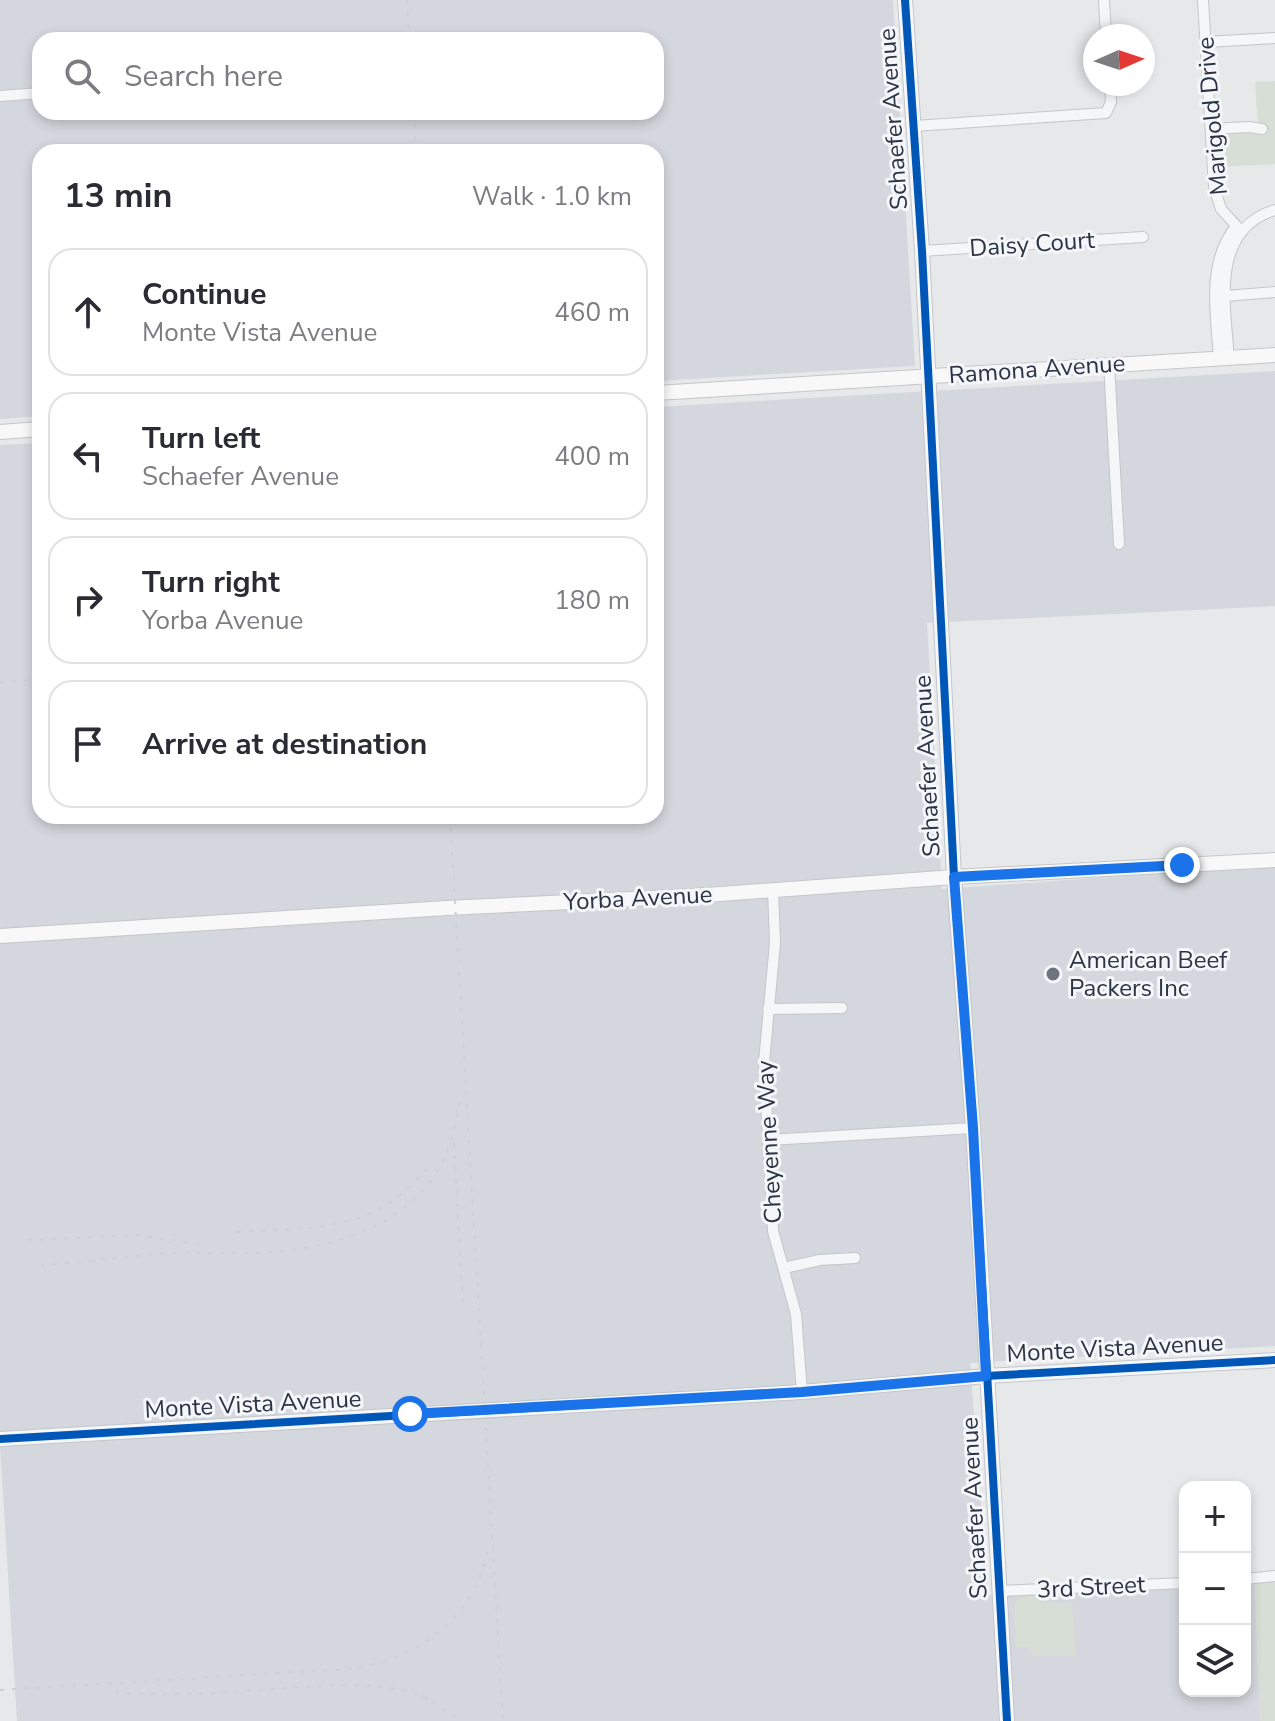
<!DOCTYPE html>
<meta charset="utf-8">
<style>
body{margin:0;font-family:"Nunito Sans",sans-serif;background:#f7f7f7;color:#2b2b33}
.controls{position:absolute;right:24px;bottom:24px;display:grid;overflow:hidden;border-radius:16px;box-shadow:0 4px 12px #0003}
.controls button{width:72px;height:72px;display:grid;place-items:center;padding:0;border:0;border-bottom:2px solid #e1e1e2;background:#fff;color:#2b2b33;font:40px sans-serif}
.compass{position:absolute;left:1083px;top:24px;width:72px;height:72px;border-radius:50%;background:#fff;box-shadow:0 4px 12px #0003;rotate:87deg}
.stop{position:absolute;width:24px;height:24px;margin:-18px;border:6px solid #1a73e8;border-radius:50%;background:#fff}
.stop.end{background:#1a73e8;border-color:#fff;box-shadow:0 2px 8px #0008}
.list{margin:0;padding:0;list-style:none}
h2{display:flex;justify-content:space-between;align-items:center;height:104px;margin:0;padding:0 32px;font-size:34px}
h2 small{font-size:26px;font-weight:400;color:#7c7c81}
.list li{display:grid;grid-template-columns:52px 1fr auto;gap:24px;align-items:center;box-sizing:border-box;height:128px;margin:0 16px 16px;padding:0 16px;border:2px solid #e1e1e2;border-radius:24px}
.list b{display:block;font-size:30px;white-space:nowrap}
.list p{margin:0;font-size:26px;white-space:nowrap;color:#7c7c81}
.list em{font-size:26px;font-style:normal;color:#7c7c81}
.icon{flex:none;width:44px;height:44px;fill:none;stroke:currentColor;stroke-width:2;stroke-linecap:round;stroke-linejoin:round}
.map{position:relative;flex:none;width:1275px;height:1721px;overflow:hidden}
.search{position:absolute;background:#fff;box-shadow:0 4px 12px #0003;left:32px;top:32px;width:632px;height:88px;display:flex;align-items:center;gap:20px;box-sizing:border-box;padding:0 28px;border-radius:24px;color:#7c7c81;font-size:30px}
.panel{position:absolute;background:#fff;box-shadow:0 4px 12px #0003;left:32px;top:144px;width:632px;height:680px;border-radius:24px}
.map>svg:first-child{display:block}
</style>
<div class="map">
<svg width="1275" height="1721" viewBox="0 0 1275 1721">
<rect width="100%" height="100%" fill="#e6e8ea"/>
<path fill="#d4d7dd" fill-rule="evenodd" d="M0,0H893L915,366L656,381V152H40V416L0,419ZM40,40H656V112H40Z
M1275,371V606L927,623L942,889L1275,865V1346L970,1363L988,1595L1185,1586V1691H1245V1584L1255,1583L1260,1721H17L0,1446V445L40,443V816H656V407Z"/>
<path fill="#d6ded6" d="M1275,81V164L1217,167L1214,135L1258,125L1255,82Z
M1275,1582V1721H1260L1255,1583Z
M1021,1596H1037L1039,1602L1072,1603L1076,1656H1033L1030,1647H1016L1014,1604Z"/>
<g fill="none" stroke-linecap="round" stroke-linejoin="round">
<defs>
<path id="street" d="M1104,0L1106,36
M1203,0L1214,187L1221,209L1242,232
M1205,42L1275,38
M0,96L40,93
M914,126L1106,113L1111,102L1110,84
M1211,129L1249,127L1262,129
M922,251L1143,237
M1225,296L1275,292
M1219,358C1216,313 1206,264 1236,226
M1229,358C1225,306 1210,229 1275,210
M1109,364L1119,544
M773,889L775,943L764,1062L773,1231L796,1314L802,1392
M768,1009L842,1008
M768,1140L973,1128
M784,1268L820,1260L855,1258
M1245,1579L1275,1576
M998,1591L1185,1583"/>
<path id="secondary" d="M905,0L922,251L954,877L973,1128L1007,1721
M656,393L1275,355
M0,432L40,429
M0,936L447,908L693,896L954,877L1275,860
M0,1439L802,1392L986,1376L1275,1360"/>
</defs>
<use href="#street" stroke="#c4c6c8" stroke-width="12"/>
<use href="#secondary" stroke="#c4c6c8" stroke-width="16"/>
<use href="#street" stroke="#f5f6f7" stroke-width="10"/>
<use href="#secondary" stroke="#f8f8f8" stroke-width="14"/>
<path stroke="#cecfd2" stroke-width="2" stroke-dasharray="4 8" stroke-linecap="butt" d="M407,0L409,40
M414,112L416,152
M0,682L40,680
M450,816L503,1721
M454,1143L463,1307
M237,1232C316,1227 375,1234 429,1166
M28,1240L139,1235L205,1245
M41,1265C86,1262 131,1255 175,1253C210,1252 245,1255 280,1251C372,1242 450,1202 459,1101
M0,1690L347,1669C416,1661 475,1620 488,1548
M115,1692C172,1697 229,1692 286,1688C337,1685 384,1679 431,1700
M422,1695L461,1721"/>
<defs>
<path id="cycleway" d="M905,0L922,251L954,877L973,1128L1007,1721
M0,1439L802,1392L986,1376L1275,1360"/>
</defs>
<use href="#cycleway" stroke="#f4f6f9" stroke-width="13"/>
<use href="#cycleway" stroke="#0057b8" stroke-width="8"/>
</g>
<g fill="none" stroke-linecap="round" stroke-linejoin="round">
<path stroke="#1a73e8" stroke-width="10" d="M410,1414L802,1392L986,1376L973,1128L954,877L1182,865"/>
</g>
<circle fill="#6c737f" stroke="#f4f6f9" stroke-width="3" cx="1053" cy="974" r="8"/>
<g text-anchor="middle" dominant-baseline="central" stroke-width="6" stroke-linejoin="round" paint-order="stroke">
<g font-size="24" fill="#2b3445" stroke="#f4f6f9">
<text transform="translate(1212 116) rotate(-95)">Marigold Drive</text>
<text transform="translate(893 119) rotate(-94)">Schaefer Avenue</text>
<text transform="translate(1032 244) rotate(-4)">Daisy Court</text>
<text transform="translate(1037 369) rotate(-4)">Ramona Avenue</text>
<text transform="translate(927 766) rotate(-93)">Schaefer Avenue</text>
<text transform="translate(638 898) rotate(-3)">Yorba Avenue</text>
<text transform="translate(769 1142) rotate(-93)">Cheyenne Way</text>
<text transform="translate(1115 1348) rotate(-3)">Monte Vista Avenue</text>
<text transform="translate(253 1404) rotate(-3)">Monte Vista Avenue</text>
<text transform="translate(974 1508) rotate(-93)">Schaefer Avenue</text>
<text transform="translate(1091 1587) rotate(-3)">3rd Street</text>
</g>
<g font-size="24" fill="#2b3445" stroke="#f4f6f9" text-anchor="start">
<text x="1069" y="960">American Beef<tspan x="1069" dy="28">Packers Inc</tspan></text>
</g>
</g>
</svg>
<div class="controls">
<button>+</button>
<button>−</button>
<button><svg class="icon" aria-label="layers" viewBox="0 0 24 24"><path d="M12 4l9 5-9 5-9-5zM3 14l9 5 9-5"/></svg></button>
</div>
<svg class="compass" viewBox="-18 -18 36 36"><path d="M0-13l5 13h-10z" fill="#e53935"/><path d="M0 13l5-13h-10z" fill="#7c7c81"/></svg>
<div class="stop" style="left:410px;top:1414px"></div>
<div class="stop end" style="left:1182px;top:865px"></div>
<div class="search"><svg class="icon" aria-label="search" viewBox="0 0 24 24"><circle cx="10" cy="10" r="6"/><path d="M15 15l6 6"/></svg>Search here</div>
<section class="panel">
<h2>13 min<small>Walk · 1.0 km</small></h2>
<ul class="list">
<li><svg class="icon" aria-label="ahead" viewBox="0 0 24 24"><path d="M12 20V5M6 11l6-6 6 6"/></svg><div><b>Continue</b><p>Monte Vista Avenue</p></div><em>460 m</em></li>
<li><svg class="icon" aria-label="left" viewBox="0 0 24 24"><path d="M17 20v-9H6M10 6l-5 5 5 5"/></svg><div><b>Turn left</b><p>Schaefer Avenue</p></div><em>400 m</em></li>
<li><svg class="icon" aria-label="right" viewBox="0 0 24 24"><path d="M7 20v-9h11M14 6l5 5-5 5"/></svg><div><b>Turn right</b><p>Yorba Avenue</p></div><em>180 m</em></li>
<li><svg class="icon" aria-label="arrive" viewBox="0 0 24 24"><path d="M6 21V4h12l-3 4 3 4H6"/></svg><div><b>Arrive at destination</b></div></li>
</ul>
</section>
</div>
